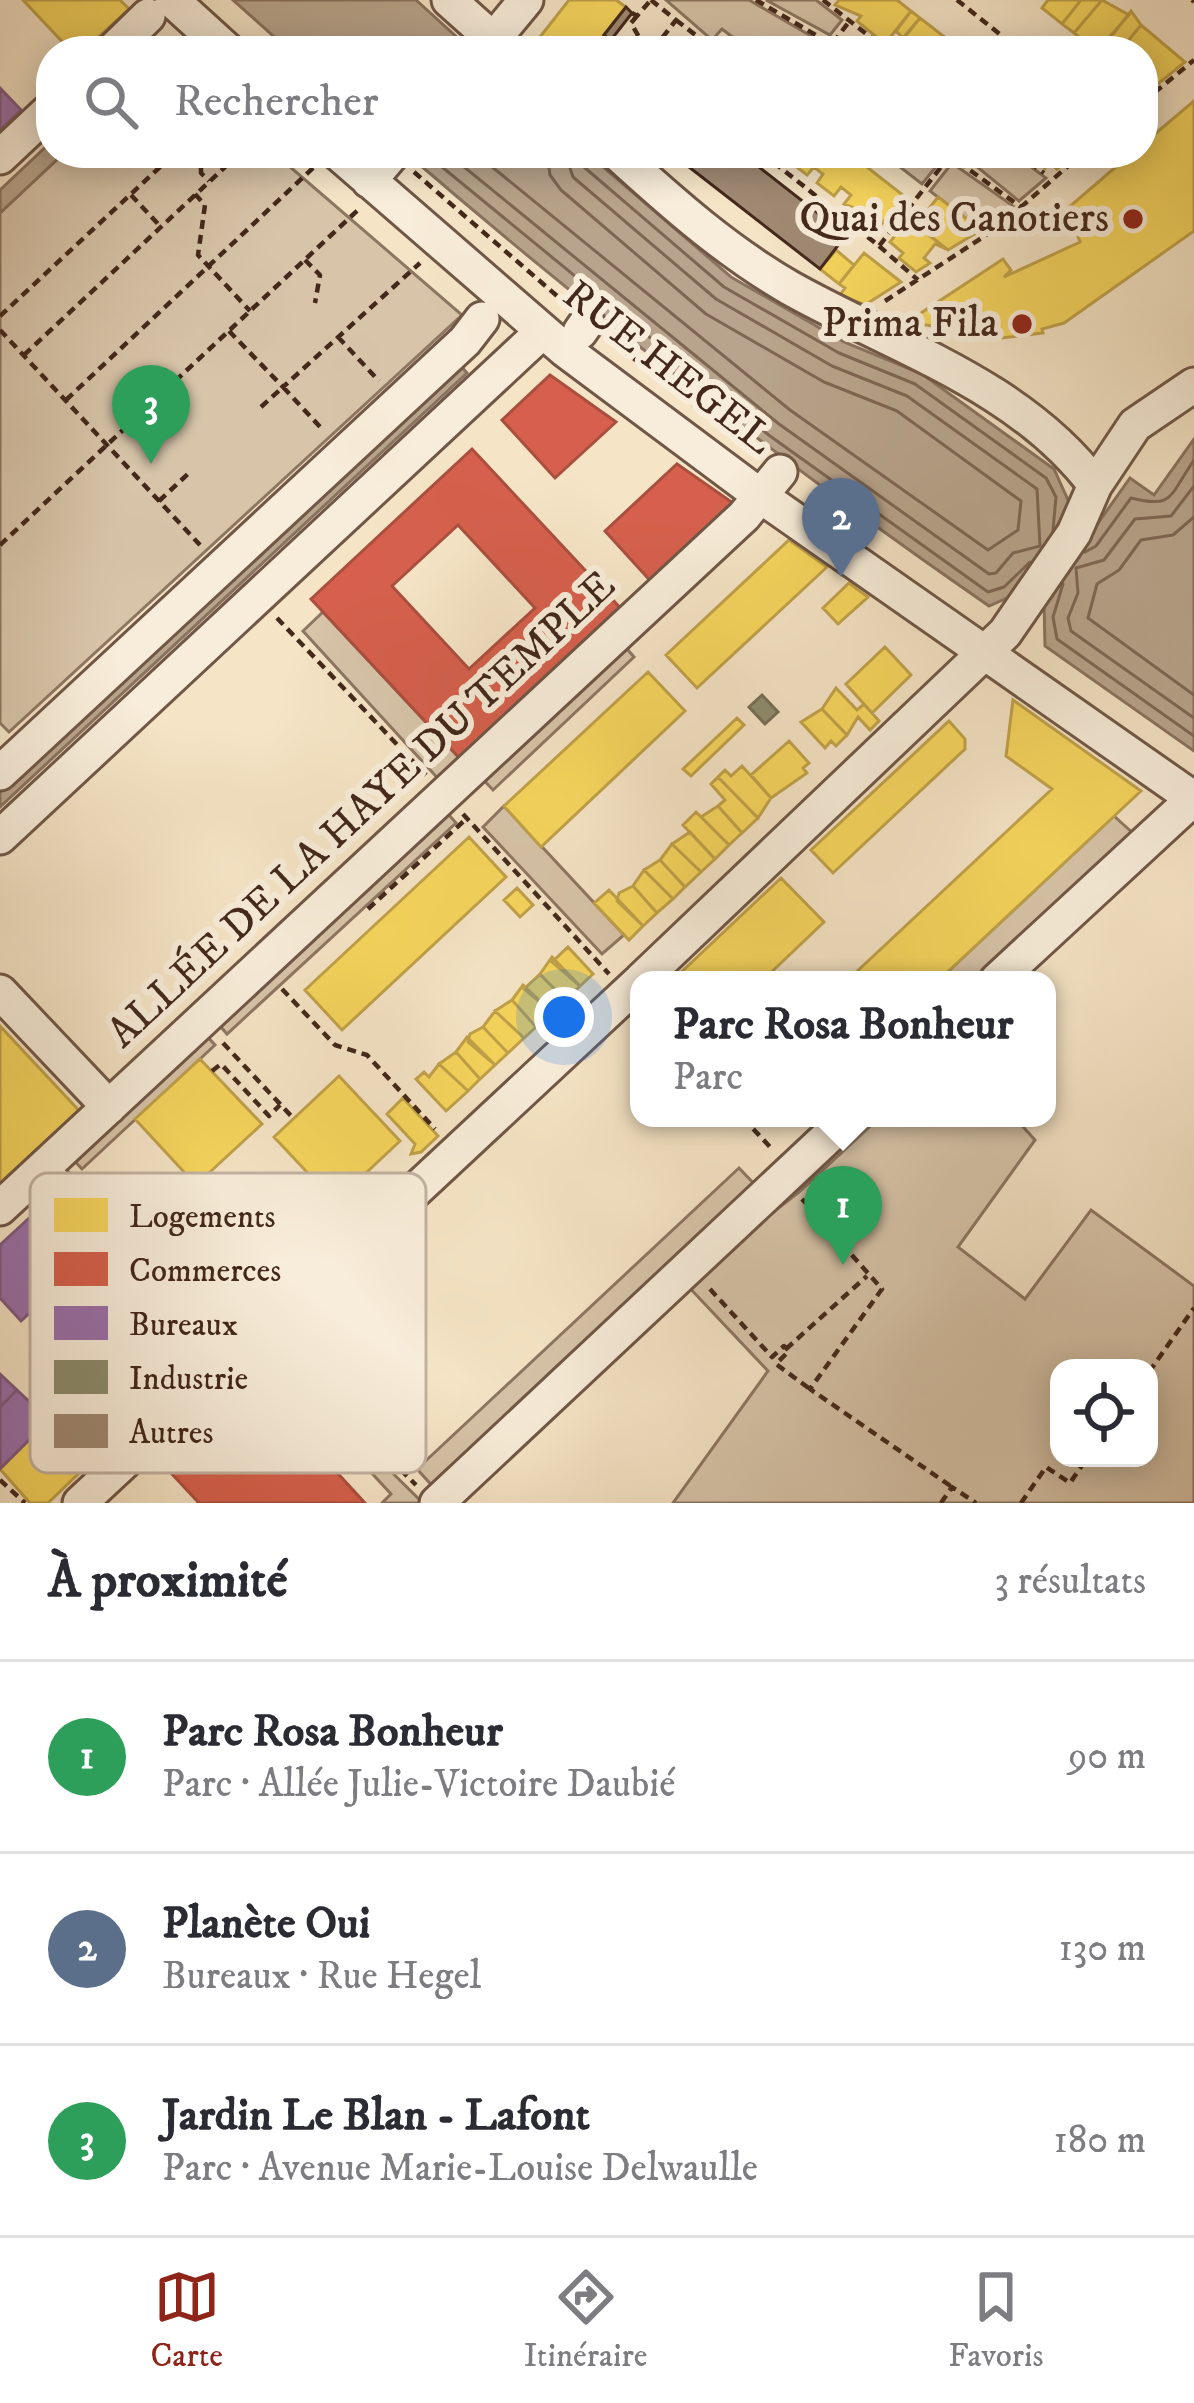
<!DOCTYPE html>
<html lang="fr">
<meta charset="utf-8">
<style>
body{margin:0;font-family:"IM FELL DW Pica",serif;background:#f7f7f7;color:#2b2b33}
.controls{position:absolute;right:36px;bottom:36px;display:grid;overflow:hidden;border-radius:24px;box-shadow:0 6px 30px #0003}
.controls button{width:108px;height:108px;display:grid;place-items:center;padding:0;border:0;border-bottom:3px solid #e1e1e2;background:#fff;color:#2b2b33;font:60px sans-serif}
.you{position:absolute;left:564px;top:1017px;width:42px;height:42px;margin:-30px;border:9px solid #fff;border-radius:50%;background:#1a73e8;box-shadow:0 0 0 18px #1a73e833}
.badge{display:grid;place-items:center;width:78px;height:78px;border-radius:50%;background:#8f2418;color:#fff;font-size:39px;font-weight:700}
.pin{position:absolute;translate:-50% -99px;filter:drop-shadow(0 3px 6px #0008)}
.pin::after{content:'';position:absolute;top:63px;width:42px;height:36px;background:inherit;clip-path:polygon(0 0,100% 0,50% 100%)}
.popup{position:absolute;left:630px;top:971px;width:426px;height:156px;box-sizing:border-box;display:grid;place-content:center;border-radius:24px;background:#fff;filter:drop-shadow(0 3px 9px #0005);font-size:39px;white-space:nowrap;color:#7c7c81}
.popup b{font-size:45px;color:#2b2b33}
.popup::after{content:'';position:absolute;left:50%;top:100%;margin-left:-24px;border:24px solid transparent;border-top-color:#fff}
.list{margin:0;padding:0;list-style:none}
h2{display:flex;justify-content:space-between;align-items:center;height:156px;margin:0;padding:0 48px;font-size:51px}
h2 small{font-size:39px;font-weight:400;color:#7c7c81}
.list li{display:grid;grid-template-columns:78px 1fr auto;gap:36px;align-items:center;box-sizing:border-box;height:192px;padding:0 48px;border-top:3px solid #e1e1e2}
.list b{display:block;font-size:45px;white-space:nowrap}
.list p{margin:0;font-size:39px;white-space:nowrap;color:#7c7c81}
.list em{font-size:39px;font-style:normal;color:#7c7c81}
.icon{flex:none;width:66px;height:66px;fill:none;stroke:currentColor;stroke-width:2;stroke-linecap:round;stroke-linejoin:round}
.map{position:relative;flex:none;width:1194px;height:1503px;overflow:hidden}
.search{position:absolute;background:#fff;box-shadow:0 6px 30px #0003;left:36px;right:36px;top:36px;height:132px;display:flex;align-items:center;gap:30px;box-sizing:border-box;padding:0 42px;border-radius:48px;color:#7c7c81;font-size:45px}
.sheet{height:732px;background:#fff}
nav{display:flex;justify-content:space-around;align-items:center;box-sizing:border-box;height:168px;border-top:3px solid #e1e1e2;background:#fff;font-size:33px;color:#7c7c81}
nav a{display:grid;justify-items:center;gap:6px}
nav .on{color:#8f2418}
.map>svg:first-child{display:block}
</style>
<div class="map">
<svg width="1194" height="1503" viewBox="0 0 1194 1503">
<rect width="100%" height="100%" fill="#f5e4c6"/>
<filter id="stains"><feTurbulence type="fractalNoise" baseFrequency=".00167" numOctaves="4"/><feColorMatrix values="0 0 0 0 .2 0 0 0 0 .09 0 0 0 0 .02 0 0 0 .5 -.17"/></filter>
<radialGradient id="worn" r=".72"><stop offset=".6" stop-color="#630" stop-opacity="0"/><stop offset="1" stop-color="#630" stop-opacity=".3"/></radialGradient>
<path fill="#d7c4a9" stroke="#8d7662" stroke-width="3" fill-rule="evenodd" d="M666,0H749L837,51H751L722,29L712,40Z
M766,0H816L842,20L830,35Z
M64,153H274L462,315L9,732L0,723V213Z
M882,153H939L944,157L922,184Z
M960,153H1013L1046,178L1019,201Z
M952,163L1013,206L981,230L930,191Z
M323,612L465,764L443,784L303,631Z
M621,642L634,657L493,790L478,774Z
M504,806L624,935L602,954L483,827Z
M442,807L456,823L227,1034L214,1019Z
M1114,816L1136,836L983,980H939Z
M202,1031L215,1045L82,1169L69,1155Z
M879,1118H1015L1035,1140L958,1247L1025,1299L1091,1210L1194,1286V1503H673L768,1371L684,1282L799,1192ZM1059,1368H1149V1458H1059Z
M739,1168L761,1191L438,1492L417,1469Z
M364,1445L423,1503H382L391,1494L355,1455Z"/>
<path fill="#b8a48c" stroke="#89725f" stroke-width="3" d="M233,0H416L472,51H290Z
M51,142V153H64L0,213V190Z
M406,153H587L731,277L844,342L922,374L1054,469L1086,540L1130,478L1154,495L1194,439V751L1045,646L1044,602L1014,595L989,606C786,466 593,314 406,153Z
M460,365L467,373L0,807V791Z"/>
<path fill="#f6d55c" stroke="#c0a148" stroke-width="3" d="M23,0H120L129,9L83,51H71Z
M569,0H616L626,7L591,51H529Z
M839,0H897L911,11L885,44L857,21L861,16L835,5Z
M1048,0H1081L1062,24L1042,8Z
M1081,0H1102L1074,33L1062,24Z
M1102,0L1129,15L1097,51L1074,33Z
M911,11L920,18L903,38L896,31Z
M1131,11L1141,25L1120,51H1100Z
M920,18L942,35L929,51L894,50Z
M1141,25L1185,62L1148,92L1143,88V51H1120Z
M604,35L611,40L625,51H591Z
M942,35L962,51H929Z
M1194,101V231L1064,323L1042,329L1043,333L1002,338L920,324L915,317L1003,259L1011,270L1004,277L1080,242L1068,208L1132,153H1143V144Z
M849,153L904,196L877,230L865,220L869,214L844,204L851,195L841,187L834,196L817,183L823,174L814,167L807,175L790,162L796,153Z
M1036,153H1076L1057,169L1049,162L1045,168L1032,158Z
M938,197L981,230L948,250L929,235L935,226L923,216Z
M908,219L948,250L935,244L924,258L930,263L916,272L899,258L903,253L890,242Z
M836,250L854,265L839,284L820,269Z
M864,253L901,282L865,305L840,295L845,288L839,284Z
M789,540L827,567L697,688L666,655Z
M849,583L868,597L838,624L823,608Z
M885,647L911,675L872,713L846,684Z
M648,672L685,711L541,847L504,806Z
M836,688L857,710L864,704L879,721L870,730L858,717L847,735L822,709Z
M1013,700L1141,791L939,980H854L851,977L1052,789L1006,756Z
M822,709L847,735L836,746L831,741L825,748L801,722Z
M737,718L744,725L691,776L683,769Z
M949,721L965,739V749L833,873L811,850Z
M789,741L809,763L803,768L807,773L771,798L751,775Z
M742,766L771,798L758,818L718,777L725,770L731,776Z
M718,777L758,818L742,833L718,806L725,800L711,784Z
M718,806L742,833L729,845L701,817Z
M696,812L729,845L715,859L683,825Z
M690,832L715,859L701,872L672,844Z
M469,837L506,877L342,1030L305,990Z
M672,844L701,872L685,887L660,860Z
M660,860L685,887L673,899L644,870Z
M644,870L673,899L657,913L633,886Z
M781,878L824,922L763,980H673Z
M633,886L657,913L643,926L617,901L619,893Z
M517,888L533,905L520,917L504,900Z
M609,890L643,926L629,940L594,903Z
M568,947L593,974L580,986L552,962Z
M552,957L580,986L565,1000L540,974Z
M540,974L565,1000L552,1012L524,989Z
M523,985L552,1012L536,1027L512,1000Z
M512,1000L536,1027L524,1038L495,1011Z
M495,1011L524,1038L508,1053L483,1027Z
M0,1026L85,1117L0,1196Z
M483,1027L508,1053L495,1065L468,1042L470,1034Z
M467,1037L495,1065L480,1079L456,1052Z
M456,1052L480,1079L468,1091L439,1064Z
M200,1059L262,1124L196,1185L135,1119Z
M439,1064L468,1091L446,1111L416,1079L424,1072L429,1077Z
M339,1076L400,1141L335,1202L274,1137Z
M403,1098L438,1136L421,1152L411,1154L415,1144L387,1114Z
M244,1207L284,1249L314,1222L329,1238L230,1331L174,1272Z
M127,1276L203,1356L155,1401L79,1322Z
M61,1407L104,1449L48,1503H30L0,1469Z"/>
<path fill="#d6604d" stroke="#aa4f3e" stroke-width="3" fill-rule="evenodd" d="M550,375L616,422L555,478L502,420Z
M472,449L625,613L465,764L311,599ZM458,525L535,608L469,669L392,586Z
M677,464L740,508L655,586L605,531Z
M267,1361L349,1449L331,1466L365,1503H199L171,1473L179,1465L169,1453Z"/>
<path fill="#9970ab" stroke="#7f5a80" stroke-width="3" d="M0,88L21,110L0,130Z
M54,1195L102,1247L21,1321L0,1298V1245Z
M0,1374L17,1390L0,1407Z
M17,1390L49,1420L0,1469V1407Z"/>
<path fill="#8c8c6e" stroke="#766e55" stroke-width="3" d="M762,695L778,712L765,724L749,707Z"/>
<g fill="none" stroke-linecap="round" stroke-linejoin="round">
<path stroke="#7e6654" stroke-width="3" d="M425,153L770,436L988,592L1004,587L1030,562
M447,153L779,424L989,574L996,573L1013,553L1040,546L1037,489L907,396L832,366L716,299L573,177L565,153
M475,153L790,410L988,550L1018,530L1021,501L897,411L824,382L706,314L561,190L550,175L547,153
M580,153L584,167L724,287L839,353L915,384L1046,478L1056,497L1053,530
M1194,486L1171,516L1135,519L1104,560L1076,568L1078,593L1068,618L1071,631L1194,718
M1194,517L1173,535L1141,540L1119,570L1097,584L1088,618L1194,695
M1085,552L1096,546L1131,498C1174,509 1169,496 1194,460
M1063,584L1053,617L1057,639L1194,736"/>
</g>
<path fill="#a08a74" stroke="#43281b" stroke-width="3" d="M626,7L632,13L611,40L604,35Z
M671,153H741L846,235L820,269Z"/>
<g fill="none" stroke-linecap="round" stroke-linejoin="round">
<defs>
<path id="minor" d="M172,0L228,51
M449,0L506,51
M112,51L148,16
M484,51L526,0
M338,153L565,350L762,497L1194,799
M617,153C672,203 726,251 790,288C895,347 1020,385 1095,485
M0,157L51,109
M369,181L393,153
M580,332L587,322
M0,773L465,341L482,319
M0,837L543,331
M641,980L1005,633L1074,533L1095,485L1135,425L1194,385
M997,980L1193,799
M0,992L109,1107
M42,1170L226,1369
M0,1208L744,516L780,472
M80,1503L639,982
M437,1503L848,1118"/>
</defs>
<use href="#minor" stroke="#705746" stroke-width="39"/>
<path stroke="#43281b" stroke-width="4.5" stroke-dasharray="9 6" stroke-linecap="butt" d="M651,0L676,20L652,51
M756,0L843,51
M823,0L888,51
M957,0L1021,51
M1192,0L1194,2
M632,13L637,16L651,0
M637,16L631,23L647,51
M676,20L702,40L694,51
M256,39L270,51
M833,43L848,23
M1143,102L1194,60
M201,153V173L209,181
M762,153L879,246L952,153
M946,153L1021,207
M1018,153L1044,173
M414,172L564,302
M195,194L205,205L198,255L250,311
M131,195L160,226
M879,246L918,280
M305,260L320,275L315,303
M885,301L997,228L1083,153
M0,316L175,153
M0,330L200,545
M229,331L283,387L420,263
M338,337L379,381
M610,340L705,414
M24,355L240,153
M66,400L314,167
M261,407L283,387L323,430
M159,501L190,472
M0,545L359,209
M277,618L426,775
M463,814L609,974
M368,909L466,819
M282,989L335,1045L367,1055L435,1129
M223,1043L294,1119
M212,1071L221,1064L269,1116L280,1105
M743,1118L772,1149
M802,1199L882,1289L810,1389L952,1487
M710,1289L772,1357L784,1346L789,1351L776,1364L810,1389
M786,1349L867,1276
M284,1353L416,1485
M1149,1372L1194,1308
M0,1480L25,1503
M941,1503L952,1487L976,1503
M1021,1503L1046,1467L1070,1483L1087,1458"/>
<use href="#minor" stroke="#f8edda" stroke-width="33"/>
</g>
<g fill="#8f2418" stroke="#f8edda" stroke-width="4.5">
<circle cx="1133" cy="219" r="12"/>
<circle cx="1022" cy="324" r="12"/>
</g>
<g text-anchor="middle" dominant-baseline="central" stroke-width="12" stroke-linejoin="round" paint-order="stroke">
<g font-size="42" fill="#43281b" stroke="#f8edda" text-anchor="end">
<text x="1109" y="219">Quai des Canotiers</text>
<text x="998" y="324">Prima Fila</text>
</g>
<g font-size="42" fill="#43281b" stroke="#f8edda">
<text transform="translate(668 368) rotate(38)">RUE HEGEL</text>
<text transform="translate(362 810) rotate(-43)">ALLÉE DE LA HAYE DU TEMPLE</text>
</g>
</g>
<rect x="30" y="1173" width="396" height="300" rx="18" fill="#f8edda" stroke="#c2b2a1" stroke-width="3"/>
<rect x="54" y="1198" width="54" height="34" fill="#f6d55c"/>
<rect x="54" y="1252" width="54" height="34" fill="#d6604d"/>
<rect x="54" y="1306" width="54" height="34" fill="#9970ab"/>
<rect x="54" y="1360" width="54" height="34" fill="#8c8c6e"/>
<rect x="54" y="1414" width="54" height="34" fill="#a08a74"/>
<g font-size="33" fill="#43281b">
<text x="129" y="1227">Logements</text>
<text x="129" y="1281">Commerces</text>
<text x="129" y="1335">Bureaux</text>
<text x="129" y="1389">Industrie</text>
<text x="129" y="1443">Autres</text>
</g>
<rect width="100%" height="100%" filter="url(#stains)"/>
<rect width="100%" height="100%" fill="url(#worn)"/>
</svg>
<div class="controls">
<button><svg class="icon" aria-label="locate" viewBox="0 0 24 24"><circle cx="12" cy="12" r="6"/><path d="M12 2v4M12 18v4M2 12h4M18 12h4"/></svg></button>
</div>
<div class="you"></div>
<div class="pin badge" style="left:843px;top:1265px;background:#2e9e5b">1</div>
<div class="popup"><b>Parc Rosa Bonheur</b>Parc</div>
<div class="pin badge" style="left:841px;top:577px;background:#5c6f8a">2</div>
<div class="pin badge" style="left:151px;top:464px;background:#2e9e5b">3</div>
<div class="search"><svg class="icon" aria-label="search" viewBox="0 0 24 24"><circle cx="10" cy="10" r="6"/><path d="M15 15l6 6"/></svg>Rechercher</div>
</div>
<section class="sheet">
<h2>À proximité<small>3 résultats</small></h2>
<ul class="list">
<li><span class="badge" style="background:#2e9e5b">1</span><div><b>Parc Rosa Bonheur</b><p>Parc · Allée Julie-Victoire Daubié</p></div><em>90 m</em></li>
<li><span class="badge" style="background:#5c6f8a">2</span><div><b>Planète Oui</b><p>Bureaux · Rue Hegel</p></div><em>130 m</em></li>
<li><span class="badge" style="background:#2e9e5b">3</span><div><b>Jardin Le Blan - Lafont</b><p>Parc · Avenue Marie-Louise Delwaulle</p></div><em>180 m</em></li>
</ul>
</section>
<nav>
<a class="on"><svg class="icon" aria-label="map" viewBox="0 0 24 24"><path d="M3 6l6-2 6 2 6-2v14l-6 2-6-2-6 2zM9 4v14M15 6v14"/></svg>Carte</a>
<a><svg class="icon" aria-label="directions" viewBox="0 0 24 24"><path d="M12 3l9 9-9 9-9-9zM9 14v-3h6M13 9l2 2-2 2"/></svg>Itinéraire</a>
<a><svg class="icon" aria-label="saved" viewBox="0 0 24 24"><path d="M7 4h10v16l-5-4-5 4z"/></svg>Favoris</a>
</nav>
